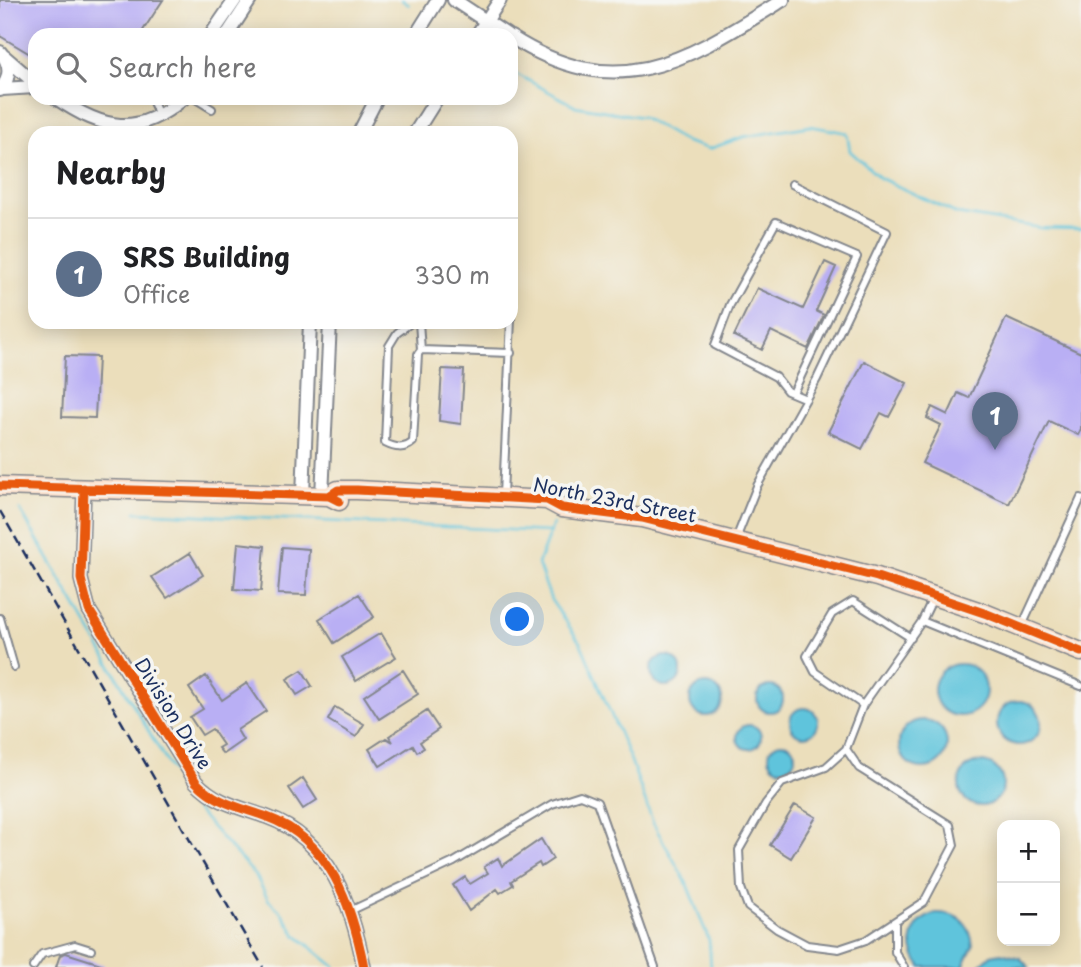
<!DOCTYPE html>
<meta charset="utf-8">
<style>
body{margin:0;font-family:"Playpen Sans",sans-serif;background:#f6f6f6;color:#202124}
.controls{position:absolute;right:21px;bottom:21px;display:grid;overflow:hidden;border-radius:14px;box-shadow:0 4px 18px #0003}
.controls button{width:63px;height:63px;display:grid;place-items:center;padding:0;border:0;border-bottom:2px solid #e0e0e0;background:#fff;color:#202124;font:35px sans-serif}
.you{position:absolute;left:518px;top:620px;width:24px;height:24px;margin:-18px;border:5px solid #fff;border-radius:50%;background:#1a73e8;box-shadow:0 0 0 10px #1a73e833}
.badge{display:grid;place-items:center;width:46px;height:46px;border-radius:50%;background:#2563eb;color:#fff;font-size:23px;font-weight:700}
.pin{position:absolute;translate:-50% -58px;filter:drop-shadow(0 2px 4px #0008)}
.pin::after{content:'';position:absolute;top:37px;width:24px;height:21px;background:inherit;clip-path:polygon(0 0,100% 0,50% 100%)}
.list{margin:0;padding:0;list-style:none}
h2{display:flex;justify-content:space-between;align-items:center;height:91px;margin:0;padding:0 28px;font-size:30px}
h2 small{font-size:23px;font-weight:400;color:#757577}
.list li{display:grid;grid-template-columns:46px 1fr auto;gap:21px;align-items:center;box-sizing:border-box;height:112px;padding:0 28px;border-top:2px solid #e0e0e0}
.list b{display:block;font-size:26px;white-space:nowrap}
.list p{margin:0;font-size:23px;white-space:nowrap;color:#757577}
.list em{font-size:23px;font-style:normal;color:#757577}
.icon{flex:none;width:38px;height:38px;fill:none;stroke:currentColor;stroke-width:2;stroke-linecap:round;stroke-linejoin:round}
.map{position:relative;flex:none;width:1081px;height:967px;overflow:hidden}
.search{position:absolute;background:#fff;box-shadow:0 4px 18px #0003;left:28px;top:28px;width:490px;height:77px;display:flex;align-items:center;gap:18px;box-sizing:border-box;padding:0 24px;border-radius:21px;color:#757577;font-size:26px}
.panel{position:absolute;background:#fff;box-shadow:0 4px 18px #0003;left:28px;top:126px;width:490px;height:203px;border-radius:21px}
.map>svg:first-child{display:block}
</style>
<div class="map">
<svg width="1081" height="967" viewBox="0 0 1081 967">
<rect width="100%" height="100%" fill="#f6f6f2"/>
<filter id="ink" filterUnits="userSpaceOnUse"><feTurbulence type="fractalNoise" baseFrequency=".0143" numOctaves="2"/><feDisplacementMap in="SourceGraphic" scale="14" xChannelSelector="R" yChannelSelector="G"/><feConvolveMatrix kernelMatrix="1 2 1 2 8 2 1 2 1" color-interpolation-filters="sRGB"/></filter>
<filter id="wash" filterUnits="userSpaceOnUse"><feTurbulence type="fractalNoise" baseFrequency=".00686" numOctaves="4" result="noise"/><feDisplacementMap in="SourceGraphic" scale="28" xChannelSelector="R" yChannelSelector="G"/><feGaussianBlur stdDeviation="1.57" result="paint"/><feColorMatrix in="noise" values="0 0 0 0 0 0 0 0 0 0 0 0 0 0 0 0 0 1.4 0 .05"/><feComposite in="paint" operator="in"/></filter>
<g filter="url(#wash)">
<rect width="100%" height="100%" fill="#ebdebb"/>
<path fill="#5ec4dc" stroke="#3c7a9d" stroke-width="2" d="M651 671a15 15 0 1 1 30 0a15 15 0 1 1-30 0Z
M934 690a26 26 0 1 1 52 0a26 26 0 1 1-52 0Z
M690 700a16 16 0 1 1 32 0a16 16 0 1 1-32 0Z
M757 699a13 13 0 1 1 26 0a13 13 0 1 1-26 0Z
M997 723a22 22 0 1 1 44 0a22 22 0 1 1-44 0Z
M790 722a14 14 0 1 1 28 0a14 14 0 1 1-28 0Z
M899 744a24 24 0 1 1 48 0a24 24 0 1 1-48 0Z
M737 737a12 12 0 1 1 24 0a12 12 0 1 1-24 0Z
M769 756a13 13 0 1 1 26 0a13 13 0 1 1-26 0Z
M959 784a22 22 0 1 1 44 0a22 22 0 1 1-44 0Z
M936,913C958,912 971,924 973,946L963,967H921C905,945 910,922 936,913Z
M1001,953L1020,958L1029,967H978L991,955Z"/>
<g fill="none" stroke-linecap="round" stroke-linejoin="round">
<path stroke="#5ec4dc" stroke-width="2.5" d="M402,0L409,5
M511,71L575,106L642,117L686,142L709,149L743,137L810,126L843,132L847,133L850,151L880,178L957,214L1041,228L1081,229
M20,510L191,804L256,876L268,899L282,913L296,935L335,967
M136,512L549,532
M553,524L538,564L551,600L581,644L631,761L653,823L686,882L709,940L711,967"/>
</g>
<g id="blocks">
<path fill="#b9aff4" d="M0,0H163L140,35H35V57L0,36Z
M825,262L836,267L816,311L824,315L808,349L771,331L762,350L734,336L757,288L803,309Z
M1006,318L1081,353V429L1078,435L1049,421L1009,504L922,463L941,425L927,418L932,407L948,415L958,393L969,398Z
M65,356L98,357L95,418L62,417Z
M864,361L907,383L889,417L881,413L862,449L828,432Z
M442,369L464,370L461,424L439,421Z
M238,543L265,546L261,591L234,589Z
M282,547L309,549L306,595L278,594Z
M190,553L203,575L167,598L152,577Z
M359,594L374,617L334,643L319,619Z
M381,633L396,657L356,681L342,657Z
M302,670L312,686L297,695L287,679Z
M403,670L418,694L379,719L364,696Z
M206,676L222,700L247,683L266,711L237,730L243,740L223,754L218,748L223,745L212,729L202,735L190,717L203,709L189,688Z
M335,707L364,724L356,737L328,720Z
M427,711L439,729L420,742L424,748L417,752L413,745L380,766L369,749L386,738L393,742L389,736Z
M303,778L317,800L303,809L289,788Z
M795,805L816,817L791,858L770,845Z
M541,839L553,859L541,867L539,863L511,881L513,885L500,893L497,889L469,911L453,885L465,877L470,884L488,873L484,867L498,858L502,866Z
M66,953L104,965V967H56L60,955Z"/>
</g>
</g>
<g filter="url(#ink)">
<use href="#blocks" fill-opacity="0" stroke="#83868c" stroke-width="2"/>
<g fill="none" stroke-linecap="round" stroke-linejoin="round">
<defs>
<path id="service" d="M151,98L159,115
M194,98L212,109
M412,322L397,333L389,346L385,443C395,448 404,450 413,442L418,354L421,350
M419,322L421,350L511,353
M793,393L857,257L776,222L730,305L715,345L776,377L787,391L806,399
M503,495L511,319
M736,539L757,486L817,379L887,232L792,184
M0,618L14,667
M922,621L1081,686
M1022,626L1081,498
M863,705L815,672L807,656L832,614L853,601L911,638
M846,749L859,768L950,825L954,845L924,902L866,940L839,949L807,945L777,929L748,907L741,888L739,850L766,803L782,783L826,767L846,749L863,705L922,621L933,598
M350,911L454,862L552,804L580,795L597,802L655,967
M895,923V952L904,967
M33,967L42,954L75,945L91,950"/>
<path id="minor" d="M454,0L507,35
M211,35L235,0
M227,35L250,0
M416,35L438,0
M477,35L500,0
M511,37C619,106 686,60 783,0
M0,52C11,64 11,78 0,90
M5,57L35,83
M2,89L35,87
M56,98C104,130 137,138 184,98
M359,133L377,98
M415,133L437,98
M84,488L81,579L89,610L196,782C217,804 240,807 267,817C331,840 352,906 364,967
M303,495L310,322
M322,496L330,322"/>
<path id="secondary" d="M0,486L329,496L339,501
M329,496L338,490H357L547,500L562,508L642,518L877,577L987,614L1081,652"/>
</defs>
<use href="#service" stroke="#83868c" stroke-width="10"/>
<use href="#minor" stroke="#83868c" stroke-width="16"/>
<use href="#secondary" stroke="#83868c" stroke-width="21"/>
<use href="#service" stroke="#fff" stroke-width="6"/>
<use href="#minor" stroke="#fff" stroke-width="12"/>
<use href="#secondary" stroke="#fde4d0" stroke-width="18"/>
<path stroke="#1b2f5e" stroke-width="2.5" stroke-dasharray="10 5" stroke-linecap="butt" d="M0,511L263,967"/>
<defs>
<path id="cycleway" d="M0,486L329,496L339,501
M84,488L81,579L89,610L196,782C217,804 240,807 267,817C331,840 352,906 364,967
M329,496L338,490H357L547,500L562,508L642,518L877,577L987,614L1081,652"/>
</defs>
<use href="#cycleway" stroke="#f6f6f2" stroke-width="13"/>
<use href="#cycleway" stroke="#e8590c" stroke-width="9"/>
</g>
</g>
<g text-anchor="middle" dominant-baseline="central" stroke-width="7" stroke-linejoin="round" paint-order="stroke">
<g font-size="19" fill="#1b2f5e" stroke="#f6f6f2">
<text transform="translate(615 499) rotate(11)">North 23rd Street</text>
<text transform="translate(174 713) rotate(58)">Division Drive</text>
</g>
</g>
</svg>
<div class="controls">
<button>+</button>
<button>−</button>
</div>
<div class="you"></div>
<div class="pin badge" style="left:995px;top:450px;background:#5c6f8a">1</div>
<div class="search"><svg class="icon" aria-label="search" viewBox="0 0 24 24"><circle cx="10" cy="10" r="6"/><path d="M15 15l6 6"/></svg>Search here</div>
<section class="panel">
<h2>Nearby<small></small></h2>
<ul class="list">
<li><span class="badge" style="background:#5c6f8a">1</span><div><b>SRS Building</b><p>Office</p></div><em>330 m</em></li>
</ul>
</section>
</div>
